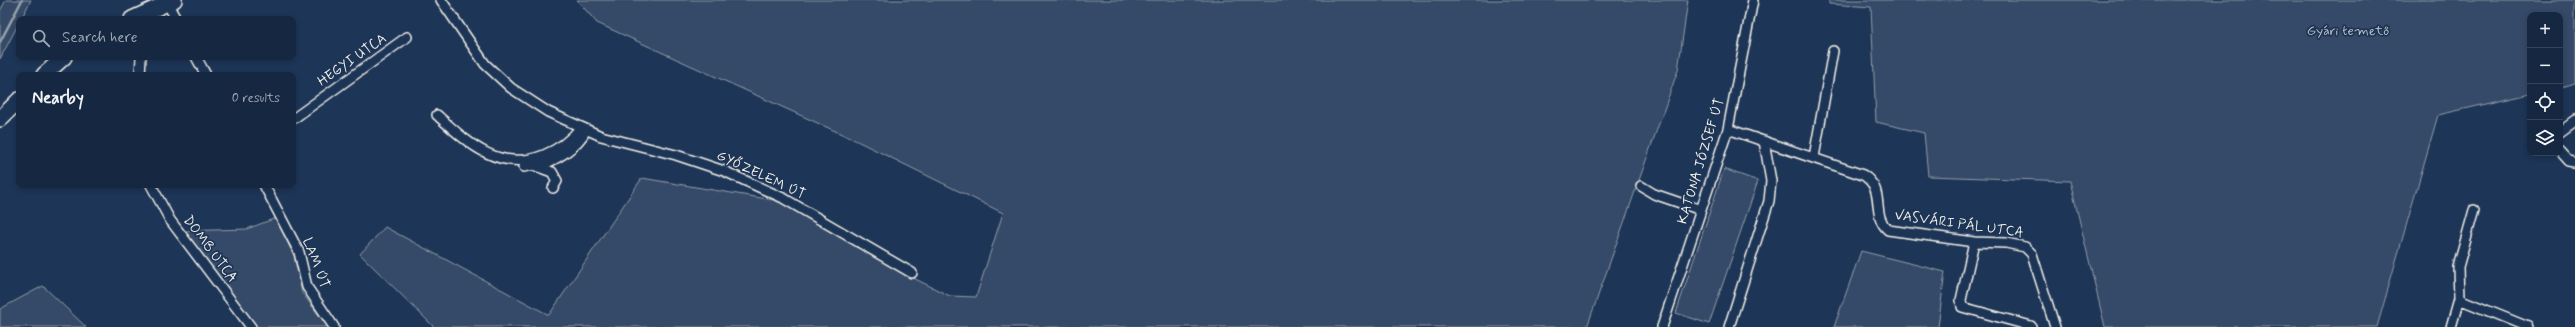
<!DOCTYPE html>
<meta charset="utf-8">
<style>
body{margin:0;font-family:Mynerve,sans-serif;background:#1f3048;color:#f1f3f6}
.controls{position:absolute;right:12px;top:12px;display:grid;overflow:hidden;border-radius:8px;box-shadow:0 2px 6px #0003}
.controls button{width:36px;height:36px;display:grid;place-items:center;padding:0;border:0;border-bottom:1px solid #35445a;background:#162841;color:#f1f3f6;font:20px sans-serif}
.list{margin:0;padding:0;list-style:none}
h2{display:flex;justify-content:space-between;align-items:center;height:52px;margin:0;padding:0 16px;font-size:17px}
h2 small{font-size:13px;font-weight:400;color:#9ea6b1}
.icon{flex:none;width:22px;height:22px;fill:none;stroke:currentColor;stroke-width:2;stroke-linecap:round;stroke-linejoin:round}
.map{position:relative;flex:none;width:2575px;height:327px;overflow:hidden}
.search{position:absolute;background:#162841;box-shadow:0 2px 6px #0003;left:16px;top:16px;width:280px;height:44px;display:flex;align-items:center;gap:10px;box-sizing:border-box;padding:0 14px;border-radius:8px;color:#9ea6b1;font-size:15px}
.panel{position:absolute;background:#162841;box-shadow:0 2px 6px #0003;left:16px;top:72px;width:280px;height:116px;border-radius:8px}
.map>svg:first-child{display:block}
</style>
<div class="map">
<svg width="2575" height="327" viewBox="0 0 2575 327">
<rect width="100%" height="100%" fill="#1d3557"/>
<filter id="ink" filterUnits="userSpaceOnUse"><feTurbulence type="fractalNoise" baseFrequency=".025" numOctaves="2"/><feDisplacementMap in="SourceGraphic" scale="8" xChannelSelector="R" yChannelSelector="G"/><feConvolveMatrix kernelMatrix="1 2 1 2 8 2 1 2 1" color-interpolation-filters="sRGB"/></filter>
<g filter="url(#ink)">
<path fill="#354a67" stroke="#949ea8" d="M6,0H31L0,59V11Z
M577,0H1688L1678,70L1587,327H434L360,254L385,227L549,315L642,178L779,201L903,273L950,296L976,297L1003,213L855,140L597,23Z
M1829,0H2575V84L2560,88V15H2530V94L2438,115L2377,327H2105L2070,181L1928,176L1924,133L1876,122L1871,7L1829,4Z
M1724,169L1758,181L1709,324L1676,313Z
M276,218L294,256L302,293L328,327H248L182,231L247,229Z
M1861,251L1945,272L1938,327H1834Z
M43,286L86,327H0V309Z"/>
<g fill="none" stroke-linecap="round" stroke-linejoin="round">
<path stroke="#9aa2ab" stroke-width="2.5" d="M0,42L22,0"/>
<defs>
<path id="minor" d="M441,0L485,64L511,88L548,112L601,136L676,155L724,171L783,198L912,273
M167,3L176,19
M196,57L206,75
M140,75L141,57
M437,115C468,143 499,173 544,155C558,149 571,140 580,128
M293,119L407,37
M1728,129L1863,175C1887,190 1870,214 1888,230L1974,242L2006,243L2025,247L2032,254L2055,327
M2560,133L2575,122
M2560,151L2569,161L2575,162
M1814,157L1833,51
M524,167L533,165L552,172L557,181L553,188
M538,167C557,159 576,149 586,130
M151,185L170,220L251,327
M264,185L299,252L307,287L334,327
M1641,186L1654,194L1701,210
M1974,242L1961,300L1962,307L2031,326
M2459,299L2528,327
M1662,327L1728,129L1753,0
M1729,327L1769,201L1771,181L1764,141
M2451,327L2459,299L2458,267L2474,210"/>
<path id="primary" d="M132,19L174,0
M44,75L64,57
M0,119L19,100"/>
</defs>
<use href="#minor" stroke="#f4f1e8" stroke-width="12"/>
<use href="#primary" stroke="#f4f1e8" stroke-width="18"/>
<use href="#minor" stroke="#1d3557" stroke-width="9"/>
<use href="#primary" stroke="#1d3557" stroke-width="15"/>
</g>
</g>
<g text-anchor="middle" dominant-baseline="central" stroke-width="3.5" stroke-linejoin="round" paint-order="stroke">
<g font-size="14" fill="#bbbfc1" stroke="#1d3557">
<text x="2348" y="31">Gyári temető</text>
</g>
<g font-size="14" fill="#f4f1e8" stroke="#1d3557">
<text transform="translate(352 60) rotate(-35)">HEGYI UTCA</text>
<text transform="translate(1701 161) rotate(-73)">KATONA JÓZSEF ÚT</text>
<text transform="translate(761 175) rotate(25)">GYŐZELEM ÚT</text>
<text transform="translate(1959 224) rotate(8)">VASVÁRI PÁL UTCA</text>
<text transform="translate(210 249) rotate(53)">DOMB UTCA</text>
<text transform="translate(316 263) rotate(69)">LAM ÚT</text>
</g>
</g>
</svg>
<div class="controls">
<button>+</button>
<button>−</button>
<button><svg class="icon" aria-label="locate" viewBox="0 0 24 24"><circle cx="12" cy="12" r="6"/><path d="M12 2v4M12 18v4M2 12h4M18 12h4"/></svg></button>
<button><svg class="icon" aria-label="layers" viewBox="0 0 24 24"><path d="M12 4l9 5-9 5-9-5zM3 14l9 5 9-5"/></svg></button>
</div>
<div class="search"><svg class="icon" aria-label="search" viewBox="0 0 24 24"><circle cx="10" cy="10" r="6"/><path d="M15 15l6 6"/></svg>Search here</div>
<section class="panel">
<h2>Nearby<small>0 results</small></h2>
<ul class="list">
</ul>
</section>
</div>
